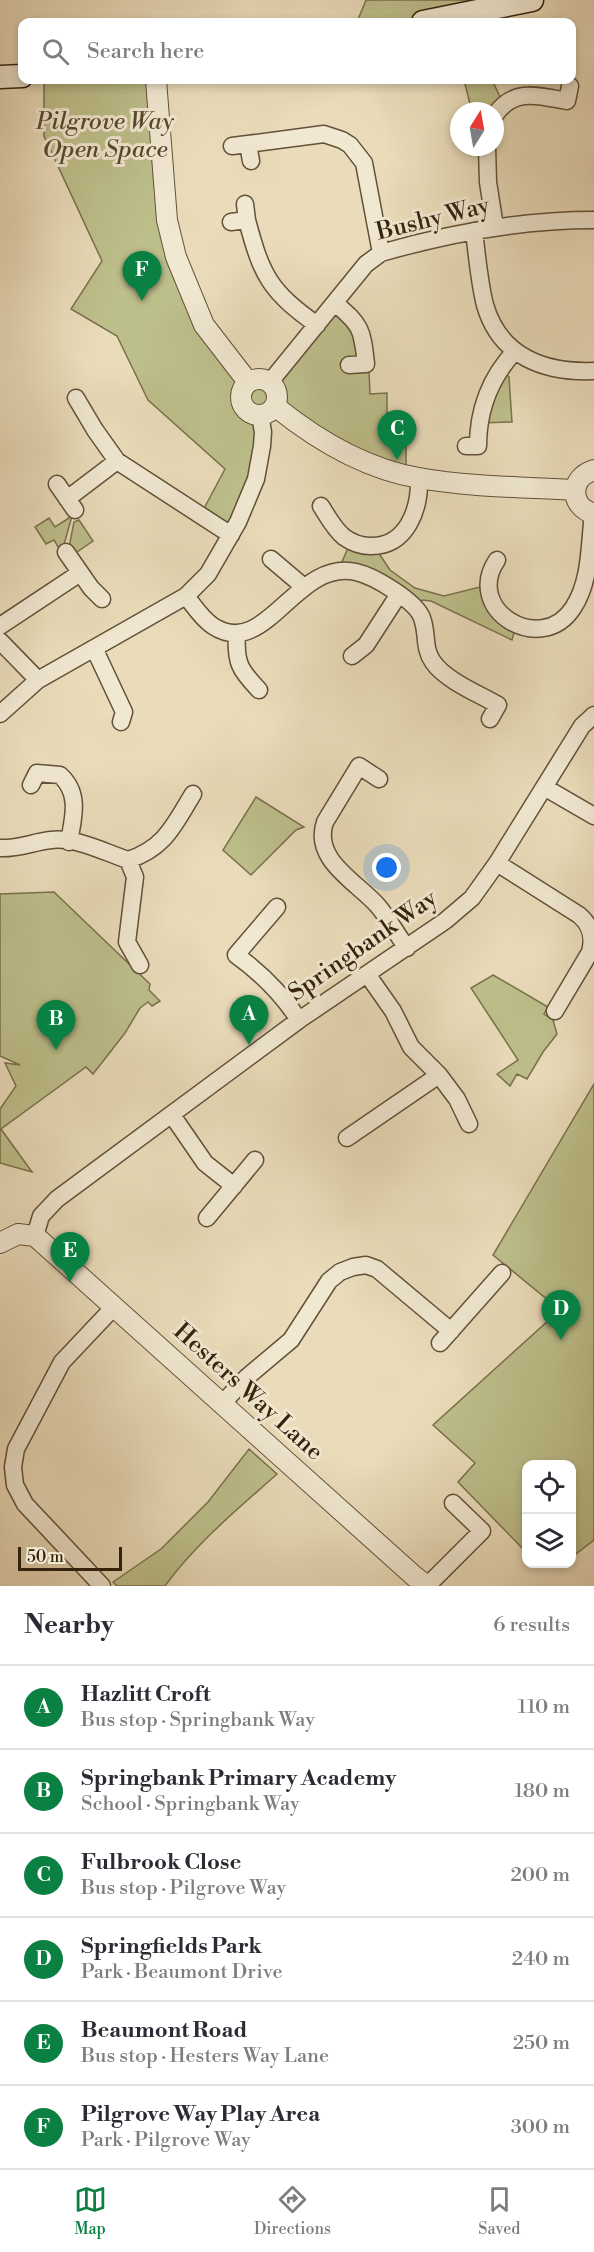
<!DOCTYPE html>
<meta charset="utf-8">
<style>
body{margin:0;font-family:"Libre Bodoni",serif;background:#f7f7f7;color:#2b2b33}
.controls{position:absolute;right:18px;bottom:18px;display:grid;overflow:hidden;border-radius:12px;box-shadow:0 3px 9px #0003}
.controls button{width:54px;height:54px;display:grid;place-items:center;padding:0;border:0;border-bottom:2px solid #e1e1e2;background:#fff;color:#2b2b33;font:30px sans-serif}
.compass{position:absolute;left:450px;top:102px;width:54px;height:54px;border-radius:50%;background:#fff;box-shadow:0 3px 9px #0003;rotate:11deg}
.scale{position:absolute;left:18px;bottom:15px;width:104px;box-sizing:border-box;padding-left:6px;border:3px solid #35230d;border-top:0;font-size:16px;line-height:21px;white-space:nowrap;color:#35230d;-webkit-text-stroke:4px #f1e8d2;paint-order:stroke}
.you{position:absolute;left:387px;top:868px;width:21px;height:21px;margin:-15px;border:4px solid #fff;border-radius:50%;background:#1a73e8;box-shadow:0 0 0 9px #1a73e833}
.badge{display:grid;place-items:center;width:39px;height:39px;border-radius:50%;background:#0b8043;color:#fff;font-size:20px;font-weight:700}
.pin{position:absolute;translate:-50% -50px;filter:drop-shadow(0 2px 3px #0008)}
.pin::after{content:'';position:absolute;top:32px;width:21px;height:18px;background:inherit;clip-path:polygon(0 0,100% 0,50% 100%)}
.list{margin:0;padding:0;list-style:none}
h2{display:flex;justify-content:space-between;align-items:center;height:78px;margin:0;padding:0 24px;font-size:26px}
h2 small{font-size:20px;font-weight:400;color:#7c7c81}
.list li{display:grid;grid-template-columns:39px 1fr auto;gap:18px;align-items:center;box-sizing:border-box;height:84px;padding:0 24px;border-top:2px solid #e1e1e2}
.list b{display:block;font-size:22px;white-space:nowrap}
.list p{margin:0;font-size:20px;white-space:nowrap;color:#7c7c81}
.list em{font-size:20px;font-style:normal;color:#7c7c81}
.icon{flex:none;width:33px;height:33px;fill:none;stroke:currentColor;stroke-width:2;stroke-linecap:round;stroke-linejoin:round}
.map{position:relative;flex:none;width:594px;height:1586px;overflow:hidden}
.search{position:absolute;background:#fff;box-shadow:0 3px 9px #0003;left:18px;right:18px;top:18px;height:66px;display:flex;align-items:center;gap:15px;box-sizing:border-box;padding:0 21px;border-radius:12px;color:#7c7c81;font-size:22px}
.sheet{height:582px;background:#fff}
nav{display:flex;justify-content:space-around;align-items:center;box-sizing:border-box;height:84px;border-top:2px solid #e1e1e2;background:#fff;font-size:16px;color:#7c7c81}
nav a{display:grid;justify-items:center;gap:3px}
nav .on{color:#0b8043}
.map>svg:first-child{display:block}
</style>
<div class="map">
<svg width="594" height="1586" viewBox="0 0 594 1586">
<rect width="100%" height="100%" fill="#eadcba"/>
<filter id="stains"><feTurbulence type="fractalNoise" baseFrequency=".00333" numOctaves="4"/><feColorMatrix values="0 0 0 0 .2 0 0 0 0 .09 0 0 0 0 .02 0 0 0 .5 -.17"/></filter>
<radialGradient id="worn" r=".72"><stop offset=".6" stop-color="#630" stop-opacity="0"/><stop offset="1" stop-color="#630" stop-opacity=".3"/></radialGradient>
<path fill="#bdbf8b" stroke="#79714c" stroke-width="1.5" d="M366,0H532L423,22H357Z
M44,80H156L167,220L189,291L255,379L265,380L335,303L356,321L369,372L370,394L387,393V413H394V426L400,427L399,440L406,441V475L270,412L263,415V432L231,535L200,516L225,469L148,400L117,336L71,309L102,261L44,136Z
M464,80H492L504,105L471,108Z
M501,368L509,377L512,422L479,423Z
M72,516L63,548L60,550L54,540L46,544L35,527L49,518L55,527Z
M79,520L93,541L74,554L69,547L74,522Z
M351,541L374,546L390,570L415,588L444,596L488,585L516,625L512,640L431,601L422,600L417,608L338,571Z
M256,797L304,827L296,830L251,875L223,850Z
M54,892L150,984L149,990L160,1001L152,1006L148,1002L140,1008L125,1033L93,1074L86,1067L1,1129L32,1172L0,1163V1109L16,1086L5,1063L20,1065L0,1056V894Z
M493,975L548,1007L544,1014L553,1020L557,1034L543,1052L527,1079L517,1074L510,1086L497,1074L518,1060L471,988Z
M594,1084V1540L572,1557V1464H526V1552L458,1482L475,1463L433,1425L560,1310L493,1255Z
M249,1449L277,1474C238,1509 196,1543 165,1586H117L113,1582L161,1549L208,1502Z"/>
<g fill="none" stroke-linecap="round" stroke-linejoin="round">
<defs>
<path id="minor" d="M495,115C514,87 539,96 567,101L570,86
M248,144L324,134L342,140L350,145L364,163L381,253
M232,146L248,144L251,161
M487,147L488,182L495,227
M247,220C262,277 270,291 317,325
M231,222L247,220L245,204
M474,231C477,255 479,281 485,305C500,357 545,373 594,371
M335,303C362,326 362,329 366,364L349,365
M270,382L366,264L381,253C450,233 522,220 594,220
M76,398L95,430L117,461L231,535
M466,446H478C478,409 490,378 515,351
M57,484L75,510
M67,499L117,461
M321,506C328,517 334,529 344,537C351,542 361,546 370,546C407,547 420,509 419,478
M66,552L91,588L102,599
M271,559L304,587
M497,560C463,610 541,657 573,608C591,581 589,545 593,514
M186,596C194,606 202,619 213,626C266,661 296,558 356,572C374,576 416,601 422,618C428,634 423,648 433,662C445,680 479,694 498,705L490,719
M0,626L80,573
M237,633C235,663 240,670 259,690
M0,641L38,680
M94,648L124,712L121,722
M352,656L366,645L399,594
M0,714L38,680L186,596L208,574L238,522L256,479L262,446L263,432L260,415
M379,779L359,766L325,822C312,860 357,882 378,906C389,919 397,935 407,948
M31,785L37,773L60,775C81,794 73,818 69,842
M544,787L594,816
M0,848C18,849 33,842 51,840C76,837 104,852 128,860
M497,863L579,915C591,925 594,937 590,952L555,1011
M277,907L236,955C261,973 282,994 299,1020
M140,965L127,942L135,877L128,860C165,848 174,825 193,794
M367,974L393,1011L411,1047L439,1075L457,1099L469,1124
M172,1115L205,1163L234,1186
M347,1138L439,1075
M207,1218L255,1160
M35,1236L41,1216L57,1199L299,1020L445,921L472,898L497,863L582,726L594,715
M440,1343L502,1273
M222,1404L247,1377L291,1340L329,1281L340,1272L353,1267L366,1265L377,1269L451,1331
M102,1586L25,1504L15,1485L13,1467L16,1449L62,1362L114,1307
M427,1586L482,1531L453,1503"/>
<path id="tertiary" d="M156,80L167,220L176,257L204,325L248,382
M241 397a18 18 0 1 1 36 0a18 18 0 1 1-36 0Z
M276,407C317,440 365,469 419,478C470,487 523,487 575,490
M594,470C569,478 569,506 594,514
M0,1243L18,1234L35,1236L414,1576L427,1586"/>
<path id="secondary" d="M423,22L532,0
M0,77L22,76"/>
</defs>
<use href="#minor" stroke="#625138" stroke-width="19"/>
<use href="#tertiary" stroke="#625138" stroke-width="22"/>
<use href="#secondary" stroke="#35230d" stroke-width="25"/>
<use href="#minor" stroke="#f1e8d2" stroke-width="16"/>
<use href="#tertiary" stroke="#f1e8d2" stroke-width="20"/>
<use href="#secondary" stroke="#f1e8d2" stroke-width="22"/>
</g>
<g text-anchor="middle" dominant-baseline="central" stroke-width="6" stroke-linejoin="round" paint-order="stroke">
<g font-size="24" font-style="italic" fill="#574a2c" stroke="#f1e8d2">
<text x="105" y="122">Pilgrove Way<tspan x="105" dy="28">Open Space</tspan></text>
</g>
<g font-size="24" fill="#35230d" stroke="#f1e8d2">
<text transform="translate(433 219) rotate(-14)">Bushy Way</text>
<text transform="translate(363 946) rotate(-35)">Springbank Way</text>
<text transform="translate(248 1392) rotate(42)">Hesters Way Lane</text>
</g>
</g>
<rect width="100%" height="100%" filter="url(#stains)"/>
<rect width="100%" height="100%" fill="url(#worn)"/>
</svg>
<div class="controls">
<button><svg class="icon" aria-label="locate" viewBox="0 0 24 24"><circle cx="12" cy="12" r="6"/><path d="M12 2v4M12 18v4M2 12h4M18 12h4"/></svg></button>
<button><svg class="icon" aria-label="layers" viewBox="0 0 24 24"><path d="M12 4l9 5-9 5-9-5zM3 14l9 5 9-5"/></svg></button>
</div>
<svg class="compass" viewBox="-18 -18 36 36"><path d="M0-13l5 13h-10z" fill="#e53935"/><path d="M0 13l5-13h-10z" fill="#7c7c81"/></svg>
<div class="scale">50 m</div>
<div class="you"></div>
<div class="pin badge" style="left:249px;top:1045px">A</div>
<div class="pin badge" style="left:56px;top:1050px">B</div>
<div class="pin badge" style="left:397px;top:460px">C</div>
<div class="pin badge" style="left:561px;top:1340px">D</div>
<div class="pin badge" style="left:70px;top:1282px">E</div>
<div class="pin badge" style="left:142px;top:301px">F</div>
<div class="search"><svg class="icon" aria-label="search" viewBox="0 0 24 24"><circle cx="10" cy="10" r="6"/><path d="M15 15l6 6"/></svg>Search here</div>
</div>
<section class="sheet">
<h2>Nearby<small>6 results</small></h2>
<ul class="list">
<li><span class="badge">A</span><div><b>Hazlitt Croft</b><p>Bus stop · Springbank Way</p></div><em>110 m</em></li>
<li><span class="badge">B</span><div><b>Springbank Primary Academy</b><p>School · Springbank Way</p></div><em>180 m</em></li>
<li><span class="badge">C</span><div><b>Fulbrook Close</b><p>Bus stop · Pilgrove Way</p></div><em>200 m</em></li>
<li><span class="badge">D</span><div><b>Springfields Park</b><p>Park · Beaumont Drive</p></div><em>240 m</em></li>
<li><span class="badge">E</span><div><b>Beaumont Road</b><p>Bus stop · Hesters Way Lane</p></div><em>250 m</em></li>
<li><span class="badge">F</span><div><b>Pilgrove Way Play Area</b><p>Park · Pilgrove Way</p></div><em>300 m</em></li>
</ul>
</section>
<nav>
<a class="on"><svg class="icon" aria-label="map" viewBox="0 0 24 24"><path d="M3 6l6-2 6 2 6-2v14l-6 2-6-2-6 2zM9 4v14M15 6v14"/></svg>Map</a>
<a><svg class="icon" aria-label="directions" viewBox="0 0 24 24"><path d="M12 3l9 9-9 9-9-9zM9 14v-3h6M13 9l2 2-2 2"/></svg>Directions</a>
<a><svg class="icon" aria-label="saved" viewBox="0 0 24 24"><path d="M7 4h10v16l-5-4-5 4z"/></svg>Saved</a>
</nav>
